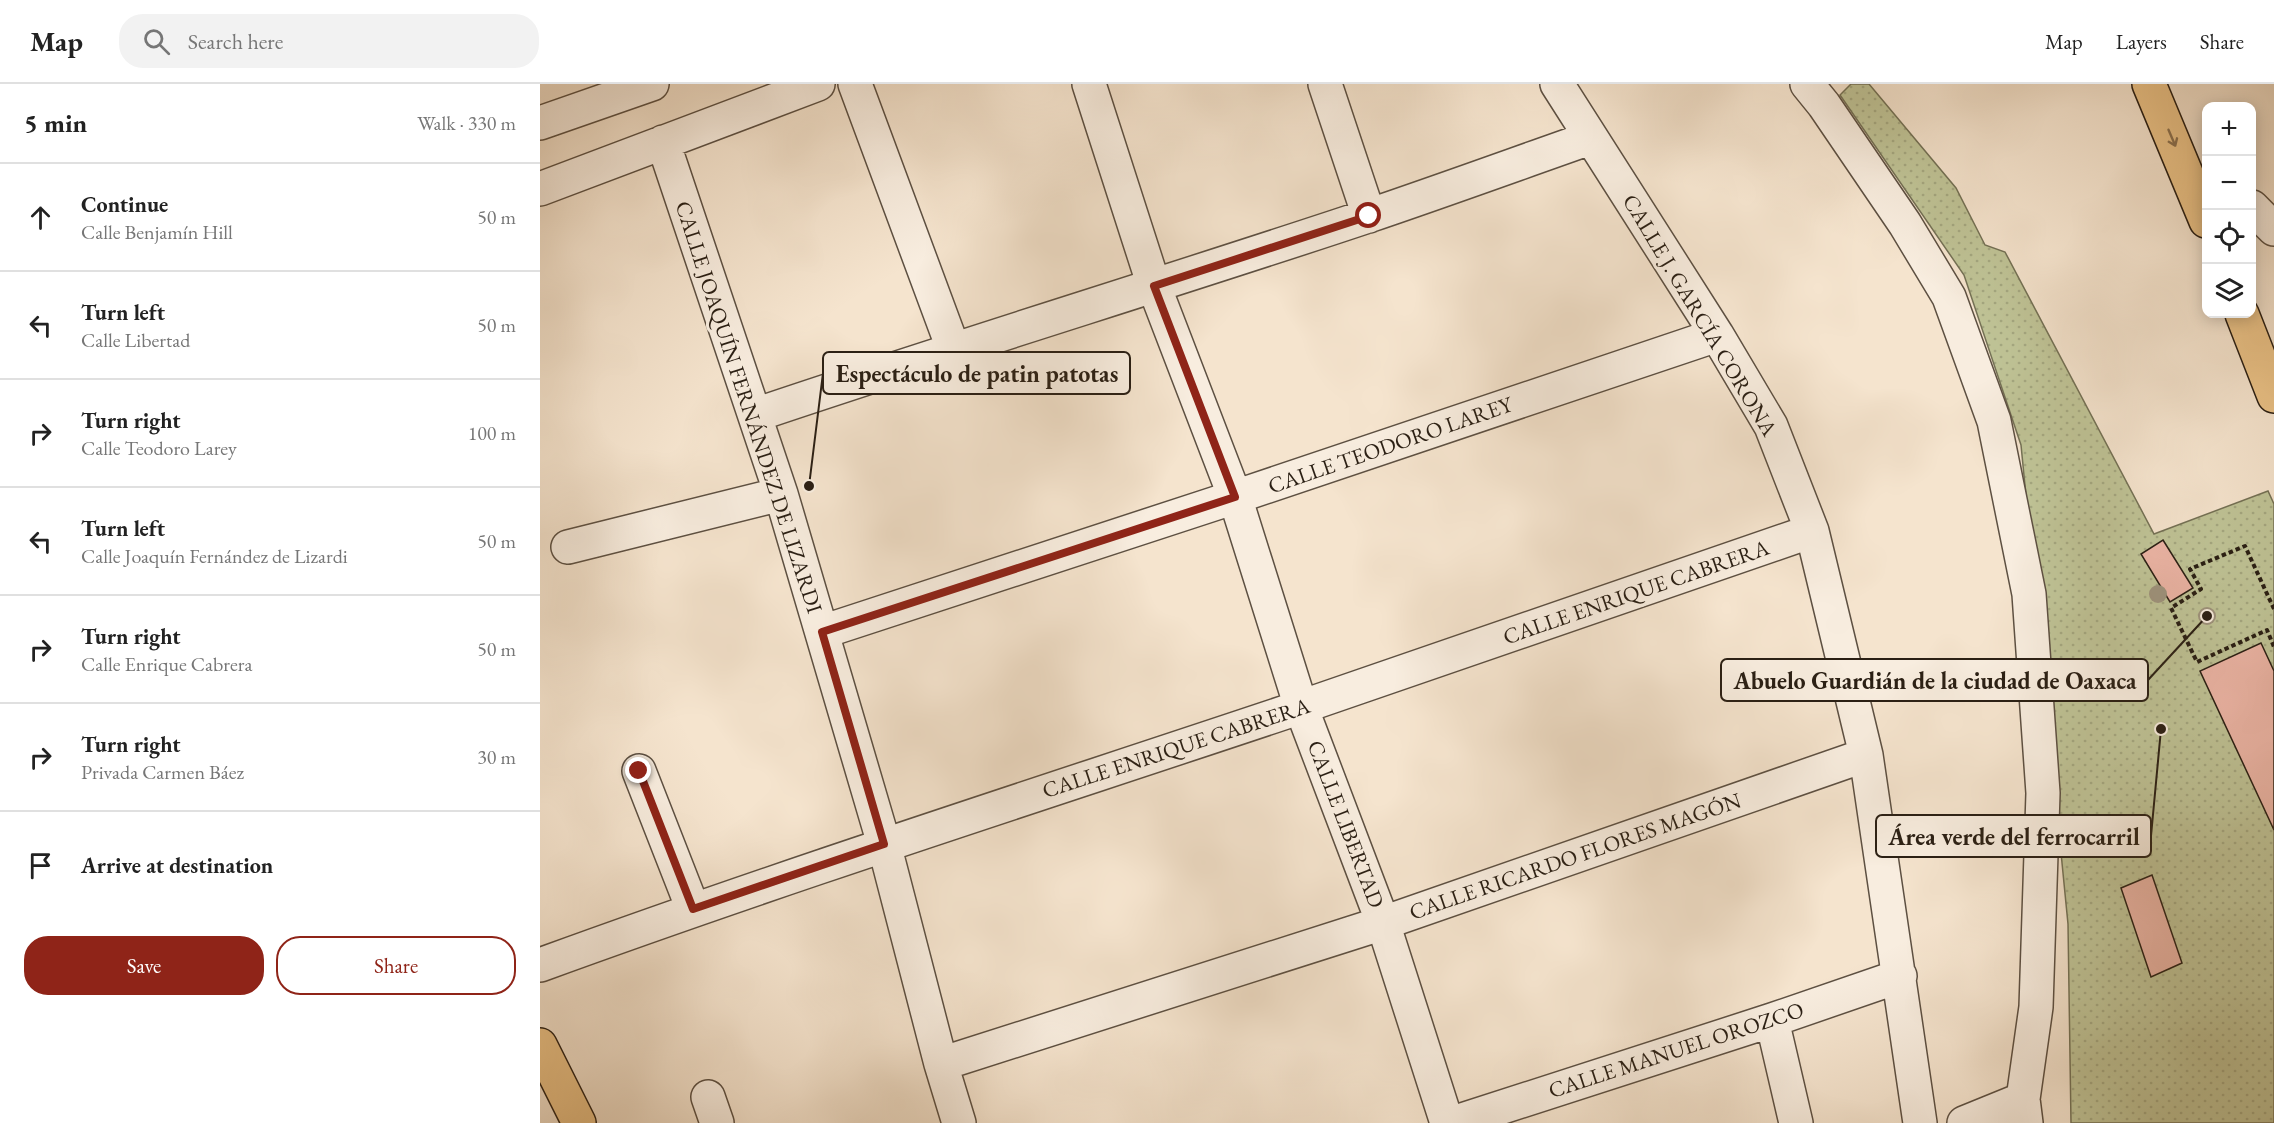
<!DOCTYPE html>
<meta charset="utf-8">
<style>
body{margin:0;font-family:"EB Garamond",serif;background:#f2f2f2;color:#222}
.controls{position:absolute;right:18px;top:18px;display:grid;overflow:hidden;border-radius:12px;box-shadow:0 3px 15px #0003}
.controls button{width:54px;height:54px;display:grid;place-items:center;padding:0;border:0;border-bottom:2px solid #e0e0e0;background:#fff;color:#222;font:30px sans-serif}
.stop{position:absolute;width:18px;height:18px;margin:-14px;border:4px solid #8f2418;border-radius:50%;background:#fff}
.stop.end{background:#8f2418;border-color:#fff;box-shadow:0 2px 6px #0008}
.list{margin:0;padding:0;list-style:none}
h2{display:flex;justify-content:space-between;align-items:center;height:78px;margin:0;padding:0 24px;font-size:26px}
h2 small{font-size:20px;font-weight:400;color:#767676}
.list li{display:grid;grid-template-columns:39px 1fr auto;gap:18px;align-items:center;box-sizing:border-box;height:108px;padding:0 24px;border-top:2px solid #e0e0e0}
.list b{display:block;font-size:22px;white-space:nowrap}
.list p{margin:0;font-size:20px;white-space:nowrap;color:#767676}
.list em{font-size:20px;font-style:normal;color:#767676}
.actions{display:flex;gap:12px;padding:18px 24px}
.actions a{flex:1;padding:14px 0;border:2px solid #8f2418;border-radius:24px;text-align:center;font-size:21px;color:#8f2418}
.actions .main{background:#8f2418;color:#fff}
.icon{flex:none;width:33px;height:33px;fill:none;stroke:currentColor;stroke-width:2;stroke-linecap:round;stroke-linejoin:round}
.map{position:relative;flex:none;width:1734px;height:1039px;overflow:hidden}
header{display:flex;align-items:center;gap:36px;box-sizing:border-box;height:84px;padding:0 30px;background:#fff;border-bottom:2px solid #e0e0e0}
header strong{font-size:28px}
nav{display:flex;gap:33px;margin-inline-start:auto;font-size:21px}
.search{width:420px;height:54px;background:#f2f2f2;display:flex;align-items:center;gap:15px;box-sizing:border-box;padding:0 21px;border-radius:24px;color:#767676;font-size:22px}
main{display:flex}
aside{flex:1;background:#fff}
.map>svg:first-child{display:block}
</style>
<header>
<strong>Map</strong>
<div class="search"><svg class="icon" aria-label="search" viewBox="0 0 24 24"><circle cx="10" cy="10" r="6"/><path d="M15 15l6 6"/></svg>Search here</div>
<nav><a>Map</a><a>Layers</a><a>Share</a></nav>
</header>
<main>
<aside>
<h2>5 min<small>Walk · 330 m</small></h2>
<ul class="list">
<li><svg class="icon" aria-label="ahead" viewBox="0 0 24 24"><path d="M12 20V5M6 11l6-6 6 6"/></svg><div><b>Continue</b><p>Calle Benjamín Hill</p></div><em>50 m</em></li>
<li><svg class="icon" aria-label="left" viewBox="0 0 24 24"><path d="M17 20v-9H6M10 6l-5 5 5 5"/></svg><div><b>Turn left</b><p>Calle Libertad</p></div><em>50 m</em></li>
<li><svg class="icon" aria-label="right" viewBox="0 0 24 24"><path d="M7 20v-9h11M14 6l5 5-5 5"/></svg><div><b>Turn right</b><p>Calle Teodoro Larey</p></div><em>100 m</em></li>
<li><svg class="icon" aria-label="left" viewBox="0 0 24 24"><path d="M17 20v-9H6M10 6l-5 5 5 5"/></svg><div><b>Turn left</b><p>Calle Joaquín Fernández de Lizardi</p></div><em>50 m</em></li>
<li><svg class="icon" aria-label="right" viewBox="0 0 24 24"><path d="M7 20v-9h11M14 6l5 5-5 5"/></svg><div><b>Turn right</b><p>Calle Enrique Cabrera</p></div><em>50 m</em></li>
<li><svg class="icon" aria-label="right" viewBox="0 0 24 24"><path d="M7 20v-9h11M14 6l5 5-5 5"/></svg><div><b>Turn right</b><p>Privada Carmen Báez</p></div><em>30 m</em></li>
<li><svg class="icon" aria-label="arrive" viewBox="0 0 24 24"><path d="M6 21V4h12l-3 4 3 4H6"/></svg><div><b>Arrive at destination</b></div></li>
</ul>
<div class="actions"><a class="main">Save</a><a>Share</a></div>
</aside>
<div class="map">
<svg width="1734" height="1039" viewBox="0 0 1734 1039">
<defs>
<pattern id="park-dots" width="8" height="8" patternUnits="userSpaceOnUse" patternTransform="scale(1.5)"><rect width="8" height="8" fill="#bfc396"/><path d="M2 2h.1M6 6h.1" fill="none" stroke="#a4a780" stroke-width="1.8" stroke-linecap="round"/></pattern>
</defs>
<rect width="100%" height="100%" fill="#f5e4ce"/>
<filter id="stains"><feTurbulence type="fractalNoise" baseFrequency=".00333" numOctaves="4"/><feColorMatrix values="0 0 0 0 .2 0 0 0 0 .09 0 0 0 0 .02 0 0 0 .5 -.17"/></filter>
<radialGradient id="worn" r=".72"><stop offset=".6" stop-color="#630" stop-opacity="0"/><stop offset="1" stop-color="#630" stop-opacity=".3"/></radialGradient>
<path fill="url(#park-dots)" stroke="#747155" stroke-width="1.5" d="M1311,0H1329L1416,104L1445,161L1465,168L1614,450L1728,407L1734,420V1039H1531L1528,840L1481,361L1424,191L1300,11Z"/>
<path fill="#ebb4a5" stroke="#2a1f14" stroke-width="1.5" d="M1623,456L1653,504L1630,518L1601,470Z
M1721,559L1734,587V746L1660,587Z
M1612,791L1642,879L1611,893L1581,804Z"/>
<g fill="none" stroke-linecap="round" stroke-linejoin="round">
<defs>
<path id="minor" d="M315,0L413,264
M549,0L614,202L695,413L761,623L843,839L907,1039
M785,0L829,132
M1017,0L1177,251L1231,342L1272,447L1326,671L1380,1039
M1267,0L1284,21L1365,140L1409,213L1454,337L1489,510L1503,709L1496,923L1483,1015L1486,1039
M0,39L112,0
M123,58L241,410L344,760L401,980L419,1039
M0,105L278,0
M1712,123L1734,145
M215,331C419,262 624,200 828,132C902,107 976,80 1050,54
M28,463L241,410
M282,548L695,413L1177,251
M99,687L153,825
M0,881C252,789 507,708 761,623C932,565 1102,506 1272,447
M1232,936L1256,1039
M401,980L843,839L1326,671
M168,1013L177,1039
M913,1039L1232,936L1360,892
M1424,1039L1483,1015"/>
<path id="major" d="M1609,0L1666,137
M1702,230L1734,312
M0,961L39,1039"/>
</defs>
<use href="#minor" stroke="#5d5042" stroke-width="36"/>
<use href="#major" stroke="#2a1f14" stroke-width="36"/>
<path stroke="#2a1f14" stroke-width="4" stroke-dasharray="4.5 3" stroke-linecap="butt" d="M1734,525L1705,462L1650,485L1661,505L1631,524L1657,578L1727,546L1734,563"/>
<use href="#minor" stroke="#f8eddf" stroke-width="33"/>
<use href="#major" stroke="#eac287" stroke-width="33"/>
</g>
<g fill="#9e937d">
<circle cx="1618" cy="510" r="9"/>
<circle cx="1667" cy="532" r="9"/>
</g>
<defs><path id="oneway-shaft" d="M-6 0H5M1.5-3L5.5 0L1.5 3" fill="none" stroke-width="1.6" stroke-linecap="round" stroke-linejoin="round" transform="scale(1.5)"/></defs>
<use stroke="#8a704e" href="#oneway-shaft" transform="translate(1632 54) rotate(67)"/>
<g fill="none" stroke-linecap="round" stroke-linejoin="round">
<path stroke="#8f2418" stroke-width="8" d="M99,687L153,825L344,760L282,548L695,413L614,202L829,132"/>
</g>
<g text-anchor="middle" dominant-baseline="central" stroke-width="6" stroke-linejoin="round" paint-order="stroke">
<g font-size="22" fill="#2a1f14" stroke="#f8eddf">
<text transform="translate(1160 231) rotate(59)">CALLE J. GARCÍA CORONA</text>
<text transform="translate(209 323) rotate(72)">CALLE JOAQUÍN FERNÁNDEZ DE LIZARDI</text>
<text transform="translate(850 361) rotate(-19)">CALLE TEODORO LAREY</text>
<text transform="translate(1096 508) rotate(-19)">CALLE ENRIQUE CABRERA</text>
<text transform="translate(636 664) rotate(-18)">CALLE ENRIQUE CABRERA</text>
<text transform="translate(806 740) rotate(69)">CALLE LIBERTAD</text>
<text transform="translate(1035 772) rotate(-19)">CALLE RICARDO FLORES MAGÓN</text>
<text transform="translate(1136 966) rotate(-18)">CALLE MANUEL OROZCO</text>
</g>
</g>
<path fill="none" stroke="#2a1f14" stroke-width="2" d="M269 402L283 289M1667 532L1608 596M1621 645L1611 752"/>
<g fill="#2a1f14" stroke="#f8eddf" stroke-width="2">
<circle cx="269" cy="402" r="6"/>
<circle cx="1667" cy="532" r="6"/>
<circle cx="1621" cy="645" r="6"/>
</g>
<g fill="#f8eddf" stroke="#2a1f14" stroke-width="2">
<rect x="283" y="268" width="307" height="42" rx="6"/>
<rect x="1181" y="575" width="427" height="42" rx="6"/>
<rect x="1336" y="731" width="275" height="42" rx="6"/>
</g>
<g font-size="24" text-anchor="middle" font-weight="bold" fill="#2a1f14">
<text x="437" y="298">Espectáculo de patin patotas</text>
<text x="1395" y="605">Abuelo Guardián de la ciudad de Oaxaca</text>
<text x="1474" y="761">Área verde del ferrocarril</text>
</g>
<rect width="100%" height="100%" filter="url(#stains)"/>
<rect width="100%" height="100%" fill="url(#worn)"/>
</svg>
<div class="controls">
<button>+</button>
<button>−</button>
<button><svg class="icon" aria-label="locate" viewBox="0 0 24 24"><circle cx="12" cy="12" r="6"/><path d="M12 2v4M12 18v4M2 12h4M18 12h4"/></svg></button>
<button><svg class="icon" aria-label="layers" viewBox="0 0 24 24"><path d="M12 4l9 5-9 5-9-5zM3 14l9 5 9-5"/></svg></button>
</div>
<div class="stop" style="left:829px;top:132px"></div>
<div class="stop end" style="left:99px;top:687px"></div>
</div>
</main>
